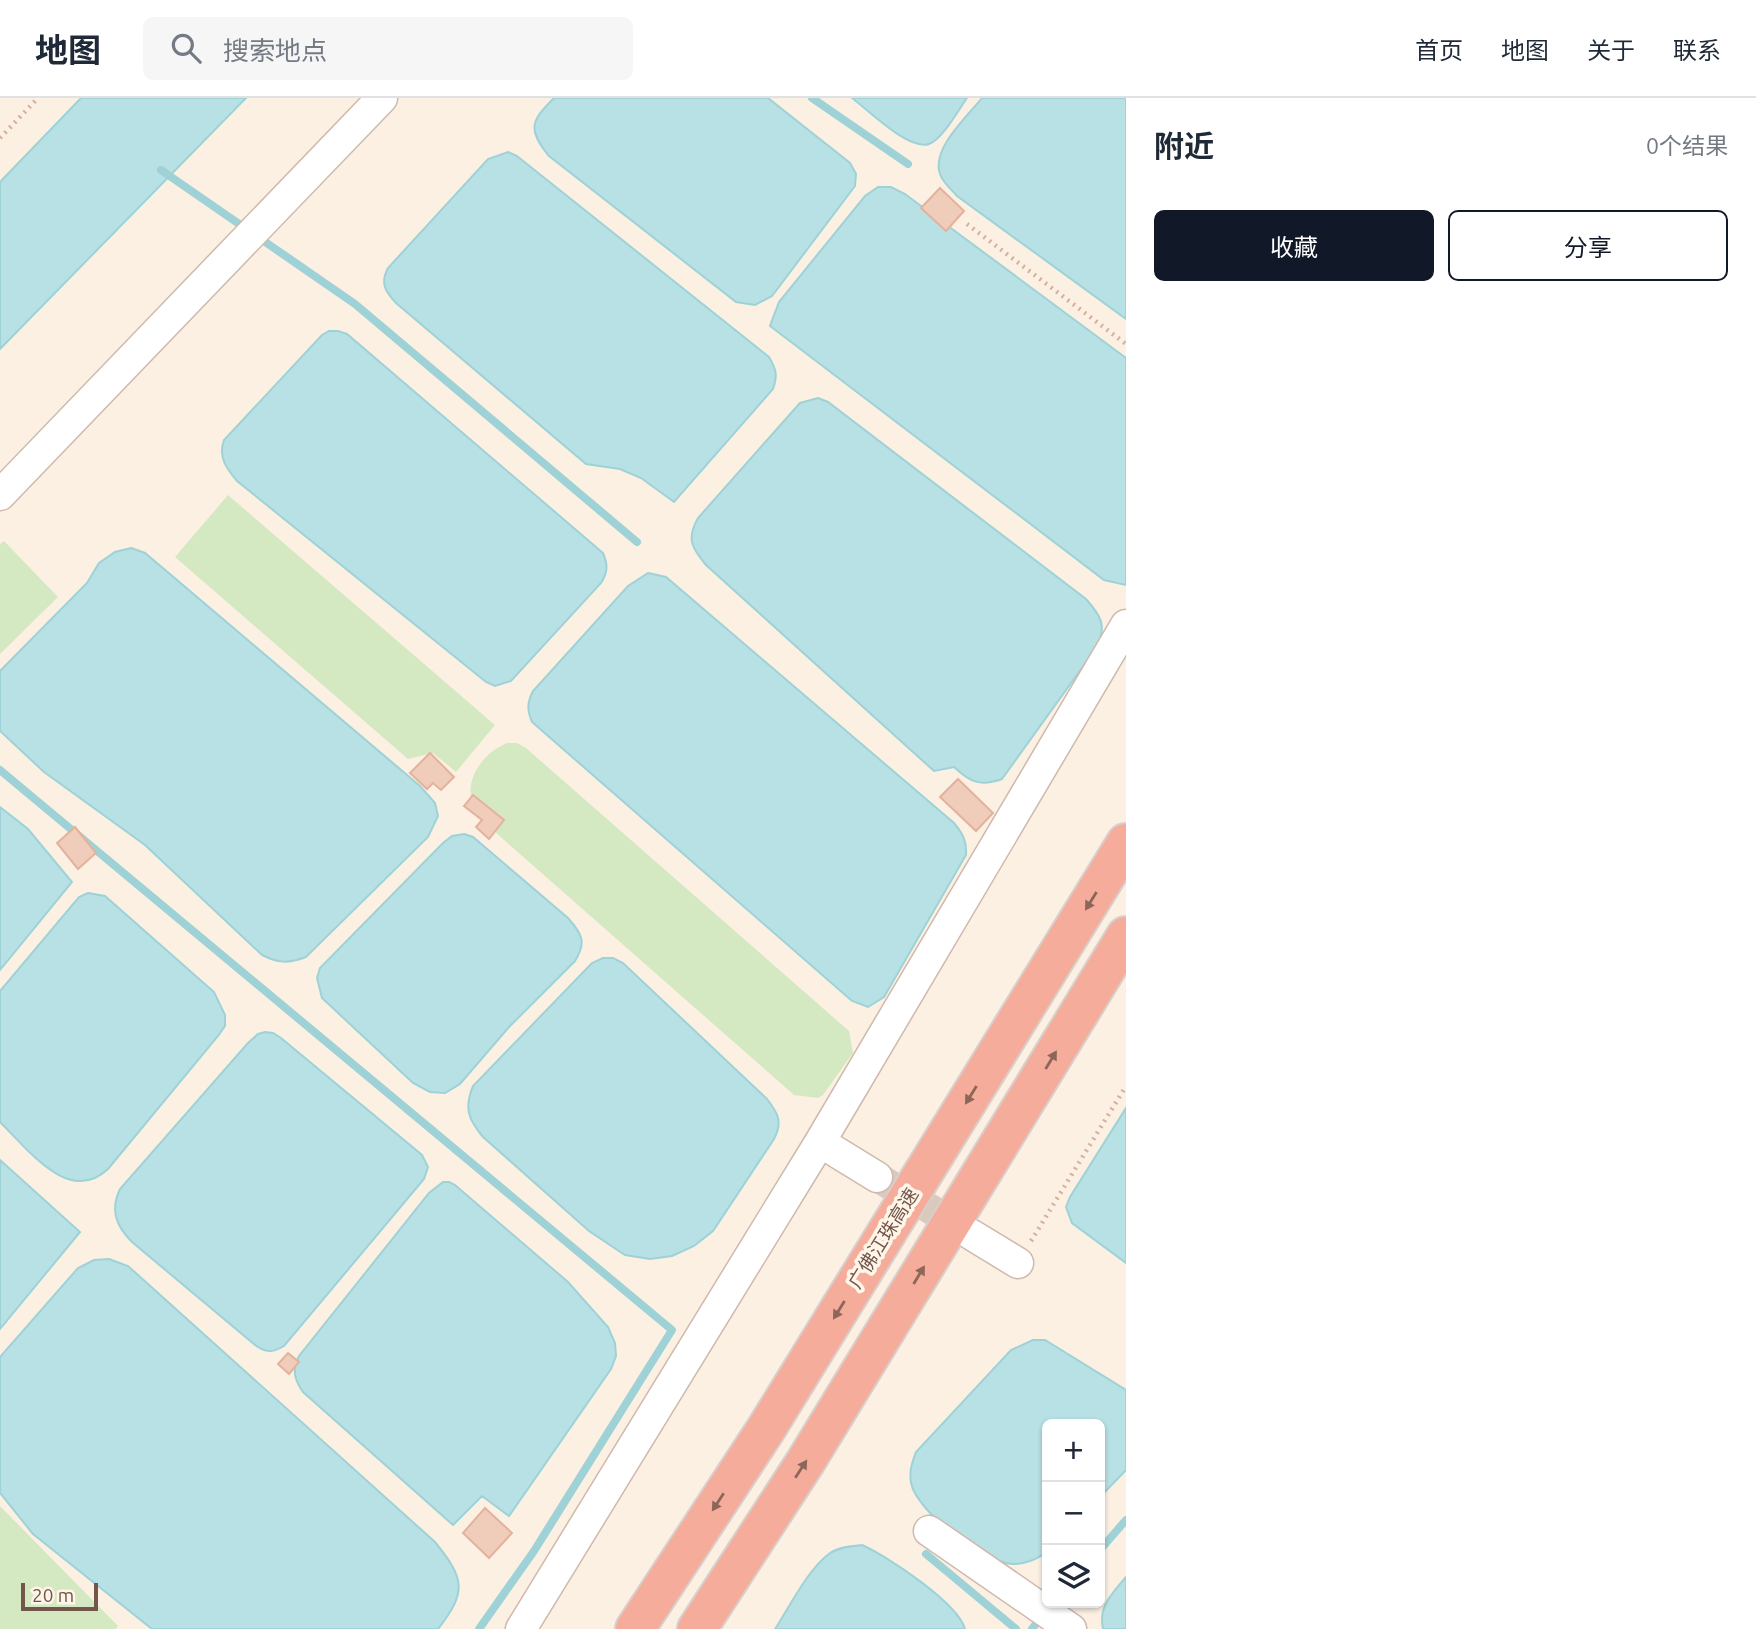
<!DOCTYPE html>
<html lang="zh">
<meta charset="utf-8">
<style>
body{margin:0;font-family:Ubuntu,"Noto Sans SC",sans-serif;background:#f6f6f7;color:#1f2937}
.controls{position:absolute;right:21px;bottom:21px;display:grid;overflow:hidden;border-radius:10px;box-shadow:0 2px 5px #0004}
.controls button{width:63px;height:63px;display:grid;place-items:center;padding:0;border:0;border-bottom:2px solid #e0e1e3;background:#fff;color:#1f2937;font:35px sans-serif}
.scale{position:absolute;left:21px;bottom:18px;width:77px;box-sizing:border-box;padding-left:7px;border:4px solid #73554a;border-top:0;font-size:19px;line-height:24px;white-space:nowrap;color:#73554a;-webkit-text-stroke:5px #fff5e9;paint-order:stroke}
.list{margin:0;padding:0;list-style:none}
h2{display:flex;justify-content:space-between;align-items:center;height:91px;margin:0;padding:0 28px;font-size:30px}
h2 small{font-size:23px;font-weight:400;color:#747a83}
.actions{display:flex;gap:14px;padding:21px 28px}
.actions a{flex:1;padding:16px 0;border:2px solid #111827;border-radius:10px;text-align:center;font-size:24px;color:#111827}
.actions .main{background:#111827;color:#fff}
.icon{flex:none;width:38px;height:38px;fill:none;stroke:currentColor;stroke-width:2;stroke-linecap:round;stroke-linejoin:round}
.map{position:relative;flex:none;width:1126px;height:1531px;overflow:hidden}
header{display:flex;align-items:center;gap:42px;box-sizing:border-box;height:98px;padding:0 35px;background:#fff;border-bottom:2px solid #e0e1e3}
header strong{font-size:33px}
nav{display:flex;gap:38px;margin-inline-start:auto;font-size:24px}
.search{width:490px;height:63px;background:#f6f6f7;display:flex;align-items:center;gap:18px;box-sizing:border-box;padding:0 24px;border-radius:10px;color:#747a83;font-size:26px}
main{display:flex}
aside{flex:1;background:#fff}
.map>svg:first-child{display:block}
</style>
<header>
<strong>地图</strong>
<div class="search"><svg class="icon" aria-label="search" viewBox="0 0 24 24"><circle cx="10" cy="10" r="6"/><path d="M15 15l6 6"/></svg>搜索地点</div>
<nav><a>首页</a><a>地图</a><a>关于</a><a>联系</a></nav>
</header>
<main>
<div class="map">
<svg width="1126" height="1531" viewBox="0 0 1126 1531">
<rect width="100%" height="100%" fill="#fcf0e3"/>
<path fill="#d4e9c2" d="M228,397L495,627L456,674L433,655L408,661L175,459Z
M4,443L58,499L0,556V446Z
M507,645H517L526,650L849,933L853,955L823,997L818,1000L794,997L479,720C477,715 473,709 472,704C465,678 485,654 507,645Z
M0,1408L118,1528L116,1531H0Z"/>
<path fill="#b8e1e5" stroke="#9ed2d6" stroke-width="2" d="M81,0H246L0,251V84Z
M554,0H768L850,65L856,76L855,88L772,198L755,207L736,204L549,58C527,31 531,23 554,0Z
M852,0H967C959,11 942,42 929,46C909,53 868,12 852,0Z
M982,0H1126V221L957,98C951,91 943,85 940,76C931,51 967,19 982,0Z
M508,54L517,58L769,259C776,271 778,277 773,291L674,404L641,380L620,371L586,366L396,205C385,193 380,185 388,170L488,61Z
M878,89H891L905,96L1126,260V487L1104,482L770,228L779,204L865,98Z
M329,233H338L347,236L603,455C608,467 608,474 601,485L511,583L495,588L486,584L237,383C226,370 218,359 224,342L322,237Z
M818,300L828,304L1086,501C1101,518 1107,527 1097,549L1002,681C980,689 970,684 954,669L934,673L706,467C692,450 686,441 698,420L800,305Z
M131,450L145,455L420,688L435,705L438,718L428,739L306,859C288,866 278,865 262,857L145,747L44,674L0,633V573L87,485L99,465L115,454Z
M648,475L666,479L954,725C963,736 967,743 966,757L884,899L868,909L852,903L532,624C527,612 527,605 533,593L628,488Z
M0,709L28,731L72,784L0,872Z
M464,736L473,739L568,820C582,836 587,844 575,863L509,929L460,986L445,995L430,994L413,985L322,900L317,880L320,870L443,745L452,738Z
M88,795L105,798L214,894L225,917V928L218,938L108,1071C69,1108 28,1051 0,1024V893L79,799Z
M603,860H613L623,865L767,1001C778,1015 783,1024 774,1041L713,1133L694,1148L672,1158L650,1161L625,1157L589,1133L483,1039C468,1021 464,1010 473,988L592,865Z
M265,934L273,935L281,940L422,1057L428,1069L424,1081L284,1248C272,1255 266,1255 255,1247L132,1144C116,1128 110,1112 120,1091L248,945L258,936Z
M1126,1010V1165L1072,1125L1066,1109L1070,1099Z
M0,1062L80,1134L0,1231Z
M443,1084H449L455,1087L568,1184L608,1229L615,1245L616,1258L611,1271L509,1418L482,1398L453,1427L303,1294C294,1281 292,1272 299,1258L429,1095Z
M109,1161L128,1168L435,1444C464,1480 468,1493 438,1531H152L33,1436L0,1395V1259L78,1170L94,1162Z
M1033,1242H1045L1126,1292V1372L1100,1399V1326H1047V1453C1039,1461 1025,1466 1013,1466C984,1465 917,1414 911,1385C909,1373 912,1365 916,1354L1011,1252Z
M862,1447C887,1458 958,1505 965,1531H775C790,1508 808,1471 830,1455C839,1449 852,1448 862,1447Z
M1126,1479V1531H1103C1098,1508 1112,1496 1126,1479Z"/>
<g fill="none" stroke-linecap="round" stroke-linejoin="round">
<path stroke="#9ed2d6" stroke-width="8" d="M812,0L908,66
M161,72L355,206L637,444
M0,672L672,1232L534,1453L479,1531
M1100,1452L1126,1422
M926,1456L1016,1531
M1032,1531L1043,1517"/>
</g>
<path fill="#f0ccbb" stroke="#e3b29c" stroke-width="2" d="M940,90L964,113L946,133L921,110Z
M430,655L454,679L441,692L433,685L427,691L410,675Z
M958,681L993,715L976,733L940,699Z
M473,697L504,722L489,741L476,729L482,722L464,708Z
M75,729L96,755L78,771L57,745Z
M288,1255L299,1264L289,1276L278,1266Z
M485,1410L512,1435L489,1460L463,1435Z"/>
<g fill="none" stroke-linecap="round" stroke-linejoin="round">
<path stroke="#dac9bd" stroke-width="30" stroke-dasharray="30 15" stroke-linecap="butt" d="M877,1079L970,1135"/>
<defs>
<path id="street" d="M0,397L382,0
M820,1044L877,1079
M972,1137L1018,1165
M929,1433L1071,1531
M521,1531L820,1044L1126,527"/>
<path id="highway" d="M635,1531L766,1331L1126,745
M697,1531L806,1363L1126,838"/>
</defs>
<use href="#street" stroke="#cfb9ad" stroke-width="33"/>
<use href="#highway" stroke="#d8cfcc" stroke-width="42"/>
<path stroke="#d5b09f" stroke-width="4.5" stroke-dasharray="2 5" stroke-linecap="butt" d="M0,40L38,0
M967,126L1126,246
M1031,1143L1126,988"/>
<use href="#street" stroke="#fff" stroke-width="30"/>
<use href="#highway" stroke="#f5ac9b" stroke-width="38"/>
</g>
<defs><path id="oneway-solid" d="M-6-.8H1V-3.2L6.5 0L1 3.2V.8H-6Z" transform="scale(1.75)"/></defs>
<g fill="#8d665a">
<use href="#oneway-solid" transform="translate(1091 803) rotate(122)"/>
<use href="#oneway-solid" transform="translate(1051 962) rotate(-59)"/>
<use href="#oneway-solid" transform="translate(971 997) rotate(122)"/>
<use href="#oneway-solid" transform="translate(919 1177) rotate(-59)"/>
<use href="#oneway-solid" transform="translate(839 1212) rotate(122)"/>
<use href="#oneway-solid" transform="translate(801 1371) rotate(-57)"/>
<use href="#oneway-solid" transform="translate(718 1404) rotate(123)"/>
</g>
<g text-anchor="middle" dominant-baseline="central" stroke-width="7" stroke-linejoin="round" paint-order="stroke">
<g font-size="19" fill="#73554a" stroke="#fff5e9">
<text transform="translate(883 1140) rotate(-58)">广佛江珠高速</text>
</g>
</g>
</svg>
<div class="controls">
<button>+</button>
<button>−</button>
<button><svg class="icon" aria-label="layers" viewBox="0 0 24 24"><path d="M12 4l9 5-9 5-9-5zM3 14l9 5 9-5"/></svg></button>
</div>
<div class="scale">20 m</div>
</div>
<aside>
<h2>附近<small>0个结果</small></h2>
<ul class="list">
</ul>
<div class="actions"><a class="main">收藏</a><a>分享</a></div>
</aside>
</main>
